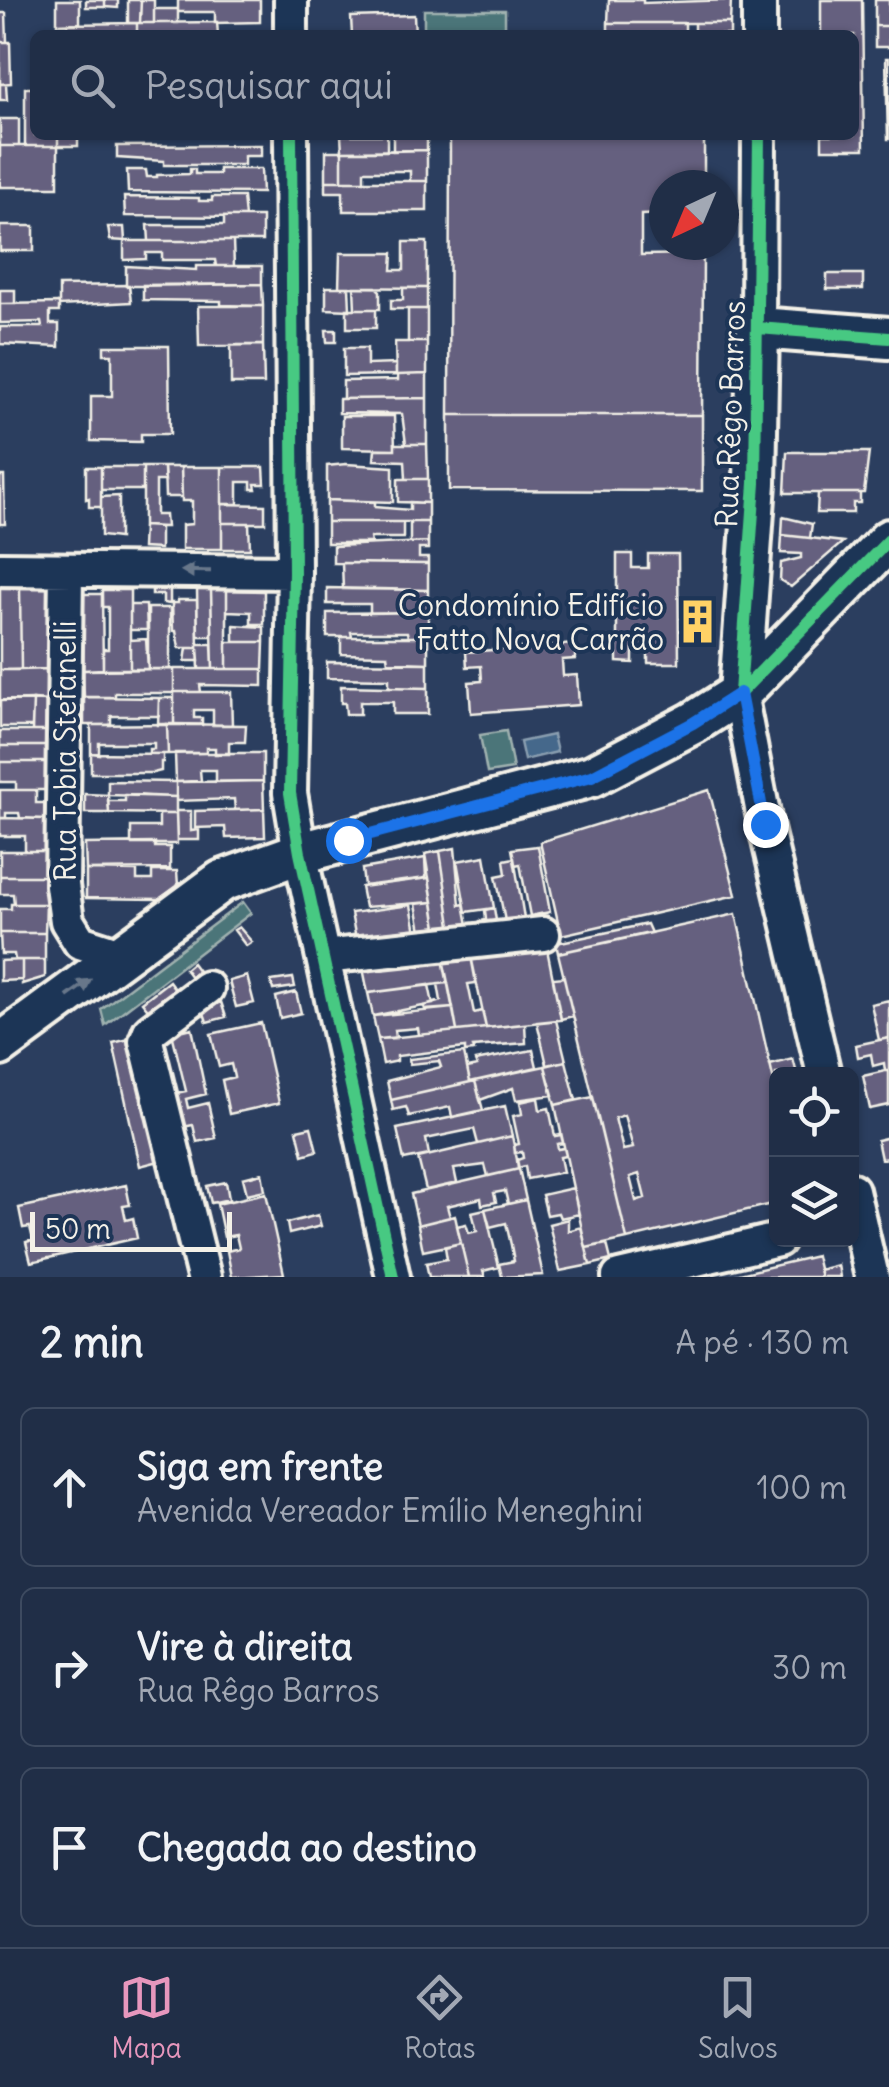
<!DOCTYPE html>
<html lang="pt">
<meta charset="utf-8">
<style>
body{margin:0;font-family:Delius,sans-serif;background:#2d3a52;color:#f1f3f6}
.controls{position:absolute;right:30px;bottom:30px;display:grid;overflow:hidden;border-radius:15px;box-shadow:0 2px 8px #0004}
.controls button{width:90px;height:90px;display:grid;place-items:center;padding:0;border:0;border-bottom:2px solid #3d4a60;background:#202e47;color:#f1f3f6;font:50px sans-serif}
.compass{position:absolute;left:649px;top:170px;width:90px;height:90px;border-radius:50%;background:#202e47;box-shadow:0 2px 8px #0004;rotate:224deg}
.scale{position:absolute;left:30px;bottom:25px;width:202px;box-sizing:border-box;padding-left:10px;border:5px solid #f4f1e8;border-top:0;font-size:28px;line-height:35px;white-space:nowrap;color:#f4f1e8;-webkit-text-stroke:8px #1d3557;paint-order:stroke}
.stop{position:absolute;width:30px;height:30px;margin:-22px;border:8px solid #1a73e8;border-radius:50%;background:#fff}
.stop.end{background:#1a73e8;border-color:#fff;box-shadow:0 2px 10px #0008}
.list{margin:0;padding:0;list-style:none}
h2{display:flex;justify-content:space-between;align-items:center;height:130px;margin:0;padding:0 40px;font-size:42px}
h2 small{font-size:32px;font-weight:400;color:#a2a8b4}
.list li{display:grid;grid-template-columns:65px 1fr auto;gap:30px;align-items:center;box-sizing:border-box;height:160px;margin:0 20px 20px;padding:0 20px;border:2px solid #3d4a60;border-radius:15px}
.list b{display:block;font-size:38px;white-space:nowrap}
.list p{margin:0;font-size:32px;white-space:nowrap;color:#a2a8b4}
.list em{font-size:32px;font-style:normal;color:#a2a8b4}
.icon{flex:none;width:55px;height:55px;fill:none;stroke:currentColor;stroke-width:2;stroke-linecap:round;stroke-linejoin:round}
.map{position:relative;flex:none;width:889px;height:1277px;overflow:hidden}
.search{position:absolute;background:#202e47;box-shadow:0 2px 8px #0004;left:30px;right:30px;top:30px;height:110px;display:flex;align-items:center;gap:25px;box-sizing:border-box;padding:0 35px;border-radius:15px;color:#a2a8b4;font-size:38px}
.sheet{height:670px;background:#202e47}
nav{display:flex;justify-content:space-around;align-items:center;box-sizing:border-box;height:140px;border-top:2px solid #3d4a60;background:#202e47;font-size:28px;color:#a2a8b4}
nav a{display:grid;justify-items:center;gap:5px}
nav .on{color:#e797bd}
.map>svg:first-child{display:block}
</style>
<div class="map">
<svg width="889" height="1277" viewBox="0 0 889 1277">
<rect width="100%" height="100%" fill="#2b3e5f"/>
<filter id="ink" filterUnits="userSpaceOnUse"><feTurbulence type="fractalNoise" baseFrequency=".01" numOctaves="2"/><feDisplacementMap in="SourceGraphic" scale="20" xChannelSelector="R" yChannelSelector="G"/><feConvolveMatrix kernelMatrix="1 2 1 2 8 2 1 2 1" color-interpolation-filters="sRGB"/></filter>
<g filter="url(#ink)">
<path fill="#4b7479" stroke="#a0b2b0" stroke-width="2.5" d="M424,10H505V35H424Z
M506,731L513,769L487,773L480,735Z
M243,902L251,913L105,1025L101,1009Z"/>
<path fill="#44678b" stroke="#8a9eb0" stroke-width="2.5" d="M553,735L557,752L524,760L520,742Z"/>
<path fill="#65617f" stroke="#f4f1e8" stroke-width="2.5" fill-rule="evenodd" d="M57,0H80V23L57,24Z
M86,0H105V7H86Z
M105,0H118V8L105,7Z
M128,0H141L140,23H128Z
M141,0H154V23H140Z
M178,0H260V22L215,23V12H178Z
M609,0H643V3L731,0L730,23H608Z
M821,0H862L864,149H822V135H854V35H821Z
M875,0H889V26H875Z
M154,9H178V23H154Z
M0,13H6L7,42H0Z
M414,15L415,35H352L351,17Z
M217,22L218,35H137V23Z
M137,23V35H68V24Z
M608,23H685V35H608Z
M694,23H730V35H694Z
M875,26H889V47H875Z
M0,42H10L11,83L0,84Z
M886,58H889V139H888Z
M0,84H6L7,100H0Z
M25,88H35V135H58V146H25Z
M0,119H19V146H0Z
M58,135H78V146H58Z
M341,135H387V151H342Z
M393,135H427V150L393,151Z
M450,135H704V185H664V214L641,215V255L703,254L702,415H449Z
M261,145V156H244V165H164V161L117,158V146Z
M0,146H58V187H0Z
M427,150V181H410V171H364V181H342V151Z
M326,151H342V181H326Z
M190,169H195V174H219V169H261L262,193L128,192L127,170H146L147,177H157V175L190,174Z
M326,181H427V211H343V192H326Z
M124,197L199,198V201H212V197H243L245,217L125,216Z
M224,217H262V241H149L148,225H224Z
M0,226H34V251H0Z
M108,227H124L125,241L110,240Z
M124,241H233L234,266H216L215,260H162V253H146V259L124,260Z
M404,242H427V288L339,287L340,253H393L392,270H404Z
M126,266L196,270V266H262V284L126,286Z
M827,274H863V289H827Z
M262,284L263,306L221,305V301L143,300V285Z
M129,285L131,302L59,306V286Z
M326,287H349L350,310L326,309Z
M354,287H376L380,291V309H355Z
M403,288H427V309H391V300H403Z
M0,290H15V304H0Z
M59,303V312H50V324H59V347L0,344V327H42L41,322L0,323V304Z
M198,306H263V345L199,346Z
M347,309H376V328H347Z
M408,309H427V342H408Z
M326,330H336V342H327Z
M395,342H427V374L396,375Z
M231,345H263L264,384H231Z
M104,346H169L170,434H141V442L91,441V396H112V354H104Z
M344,348H367V365L396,364V375L344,376Z
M427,374V398L343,399V381L398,380V375Z
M427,398V444H406L402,414L339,413V399Z
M449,415H702V491L449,490Z
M342,416H394L395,449L342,448Z
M395,444H427L428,479H406L405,461L374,460L375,449H395Z
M787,452H869L864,493H785Z
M346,464L393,467V502L327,500V466Z
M86,467H101V507H89V498L86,499Z
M101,467H143V490H101Z
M143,467H164L165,481H156V515H165L166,527L143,526Z
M164,467H181L182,497H165Z
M181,467H222V549H182V525L192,524V501H182Z
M222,467H264L265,484H255L256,489H251V482H238V504H222Z
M0,476H4L5,524H0Z
M398,479H428V503L398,502Z
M818,493H860V503H853V513H817Z
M119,496V538L101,536V497Z
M327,500L375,502V507L410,510V502L428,503V522H327Z
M222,504L265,505V523H222Z
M783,517L812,524L810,538L782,535Z
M327,522H403V538H370L371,543H327Z
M410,522H428V542L410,543Z
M222,523H249L250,549H222Z
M143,526L160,527V549L142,548Z
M782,535L810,538L843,542L791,587L780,580L781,563L801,558V554L781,553Z
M428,542V549H419V558H428V564L333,563V546Z
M617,554H632V568H648V554H678L679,663H648V649H633V663L617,662Z
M342,563L428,564V590L343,589Z
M0,588H20L21,670H0Z
M20,588H50L49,669L21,670Z
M327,588L428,590V612L370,613V604H327Z
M102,590H130V669H103V649H108V607H102Z
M152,590H170V604L163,603V595H152Z
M197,590H211L212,636H198Z
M211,590H227V669H213Z
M227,590L264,591V624H251V612L227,611Z
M83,594H102L103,669L83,670Z
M178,600H197L198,648H179L176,631H173L172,603H178Z
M130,605H146L147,630H130Z
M692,607H702V637H692Z
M148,608H170V669H148Z
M428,612V637H408L407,632H351L352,637H327V613Z
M234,625L264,627V642H234Z
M341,637H428V663L388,662L387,655L341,654Z
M146,639L148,669H130V640Z
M227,642H264L263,669H227Z
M198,644H212L213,669H199Z
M575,644V659L562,660L563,676L577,675L579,705L471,713L469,682L482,681L481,666L467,667L466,652Z
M187,648H198L199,661H185Z
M327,662L428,663V688L389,687V679L327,678Z
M49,669V701L0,700V670Z
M174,669V693H115V697H84L83,670Z
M174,669H263V686L200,685L201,692H174Z
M341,686L428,688V714H393V702H360V714H346L345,703H341Z
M174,692H231L232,725H213V710H194V718H202V725H174Z
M84,697L159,698V716H111V725H84Z
M159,698H174V725H158Z
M33,700L32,727H0V701Z
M33,700L49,701L48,731H32Z
M167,724L246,725L245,742H229V754H215V748H206V753L168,754Z
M167,724L168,754H149V749H154V743H99V754L91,753V725Z
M0,731H48V746H0Z
M0,746H48V762H0Z
M91,753L163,754V762H161V771L153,773H91Z
M175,753H263V781L216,782V770H200L201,781L176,782Z
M0,762H48L47,790H16V782H0Z
M108,781L176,782V797L108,795Z
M263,781L264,809L235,810L234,799L176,801V782Z
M0,790H36V803H47V819L20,818L19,813H6V818H0Z
M709,790L736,895L561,935L540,842Z
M85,794L108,795L109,813H85Z
M125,795L176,797V814L109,813L108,801H125Z
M264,809L265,837L226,838L225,827L195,828V811Z
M176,811H191V831L199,830V840H177Z
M159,814H176L177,844H131V827H159Z
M0,818L47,819L46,851H25V836H0Z
M155,843V847H170V869L86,870L85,844Z
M538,846L550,912L530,916L520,864L515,865L512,849Z
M455,848L460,905L464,904L469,930L452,932L440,851Z
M0,851H46V876H0Z
M440,851L452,932L438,934L425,854Z
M485,856L494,908L466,912L457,861Z
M425,858L426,878L364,886L362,869Z
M514,858L524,918L505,921L496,876L506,874L504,860Z
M86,870L137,871V880H152V871H177L178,886L159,899L86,898Z
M0,876H46V904H14L13,894H0Z
M429,878L433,902L365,907L361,887Z
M433,902L438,934L422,936L416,904Z
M11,904H46L45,933H0V909H11Z
M411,905L416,932L356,939L351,913Z
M494,908L497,927L481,929L480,921L486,920L485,910Z
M736,914L776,1091V1203L627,1239L558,953ZM624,1115L633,1148L623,1150L615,1118ZM639,1174L645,1198L636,1201L630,1177Z
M647,924L651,933L558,953L556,943Z
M239,927L252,942L246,946L234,930Z
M0,933H45V960H15L14,954H1Z
M546,944L561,1020L486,1028L470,951Z
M470,951L476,983L468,984L474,1013L482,1011L486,1028L457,1031L442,954Z
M442,954L448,983L368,993L363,968Z
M22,960V980L0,981V961Z
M22,960H45V977L22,984Z
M192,963L204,979L197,985L185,969Z
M247,976L254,1003L236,1007L229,981Z
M564,977L573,1016L561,1019L553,978Z
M293,978L295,987L273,990L271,981Z
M169,981L181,997L155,1018L142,1002Z
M448,983L453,1008L425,1010L424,1006L441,1001L438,984Z
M429,985L433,1004L373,1016L368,993Z
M296,992L301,1013L280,1018L276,997Z
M889,1000V1038L879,1040L871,1004Z
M221,1002L226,1017L207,1022L202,1007Z
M453,1008L457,1031L419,1035L418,1028L395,1030L396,1038L378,1039L373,1016Z
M556,1020L566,1061L547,1065L537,1022Z
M261,1023L279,1103L229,1114L222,1080L234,1077L231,1064L219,1067L211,1034Z
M525,1024L526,1043L473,1047L474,1051L465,1052V1048L397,1056V1061L383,1064L378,1039Z
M192,1028L206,1094L186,1099L188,1108L208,1103L216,1138L197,1142L193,1125L173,1129L166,1095L186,1091L172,1033Z
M133,1038L159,1161L140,1166L113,1043Z
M889,1038V1071H885L884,1063L873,1066L871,1054L858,1057L856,1045Z
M533,1050L537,1067L470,1082L467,1068L477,1066L475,1061Z
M464,1053L470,1082L391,1100L387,1081L441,1067L439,1061L410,1064L409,1059Z
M793,1059L797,1074H776V1089L770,1065Z
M566,1061L576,1100L555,1105L545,1066Z
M545,1066L553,1095L516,1100L513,1088L480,1100L475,1081Z
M885,1071H889V1105L870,1109L863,1076Z
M475,1081L483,1110L452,1117L450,1107L409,1116L406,1107L393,1110L391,1100Z
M593,1097L627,1239L586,1248L555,1105Z
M538,1098L540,1110L549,1108L555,1136L561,1135L563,1143L557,1144L558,1149L564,1148L566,1156L560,1157L563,1172L527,1179L525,1166L518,1168L517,1160L523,1158L522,1152L515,1153L514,1145L519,1144L513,1116L522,1114L520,1102Z
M505,1106L512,1136L478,1144L474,1129L426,1139L429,1155L404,1160L397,1129Z
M311,1127L317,1151L303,1155L297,1130Z
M512,1136L519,1169L488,1176L485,1165L454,1169L457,1183L426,1190L418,1158Z
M889,1137V1158L881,1159L877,1140Z
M519,1169L526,1200L508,1204L505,1191L494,1193L496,1202L482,1205L481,1198L447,1206L450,1217L418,1225L411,1194Z
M262,1173L265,1190L247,1194L243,1178Z
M226,1182L229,1199L211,1203L207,1186Z
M126,1185L130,1205L123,1206L126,1220L133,1218L137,1238L31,1262L26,1242L33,1240L30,1227L23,1228L19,1208Z
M573,1188L579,1214L560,1218L558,1213L547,1215L542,1195Z
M266,1193L284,1274L232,1277L227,1251L239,1248L236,1235L224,1237L217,1204Z
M526,1200L543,1275L502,1277L499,1264L514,1261L511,1245L506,1223L490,1227L485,1209Z
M485,1209L499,1267L483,1271L485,1277H469L457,1226L466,1224L469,1233L477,1231L472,1212Z
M318,1215L321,1226L289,1234L287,1223Z
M455,1216L461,1243L423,1251L418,1225Z
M568,1219V1231L581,1227L590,1265L560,1271L549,1224Z
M461,1243L469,1277H429L426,1263L447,1259L445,1247Z
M607,1244L611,1260L590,1265L586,1248Z
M816,1256L821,1277H727Z
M838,1265L840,1277H821L819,1270Z"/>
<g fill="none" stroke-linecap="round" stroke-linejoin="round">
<defs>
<path id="minor" d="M291,0V35
M759,35V0
M291,135L294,572L290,793L300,853L393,1277
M758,328L759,135
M0,569L294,572
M66,570L62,885L67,921L80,942L123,956
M740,693L765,824L824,1074
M323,957L543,934
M852,1190L872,1277
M204,1277L146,1041L150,1031L207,988
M619,1277L778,1240"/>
<path id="major" d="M740,693L755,483L758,328L889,338
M0,1045L222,881L300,853L592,776L693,723L740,693L889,540"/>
</defs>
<use href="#minor" stroke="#f4f1e8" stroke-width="40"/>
<use href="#major" stroke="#f4f1e8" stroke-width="48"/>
<use href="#minor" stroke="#1d3557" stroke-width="32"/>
<use href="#major" stroke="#1d3557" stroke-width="40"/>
<defs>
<path id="cycleway" d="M291,135L294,572L290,793L300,853L393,1277
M758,328L889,338
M740,693L755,483L759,135
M740,693L889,540"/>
</defs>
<use href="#cycleway" stroke="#1d3557" stroke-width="19"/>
<use href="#cycleway" stroke="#46c982" stroke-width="12"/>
</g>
<defs><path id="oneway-solid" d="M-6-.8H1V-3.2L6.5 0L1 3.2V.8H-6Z" transform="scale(2.5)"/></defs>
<g fill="#68778a">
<use href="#oneway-solid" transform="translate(196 571) rotate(-179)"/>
<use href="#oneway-solid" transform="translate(79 988) rotate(-36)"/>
</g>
</g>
<g fill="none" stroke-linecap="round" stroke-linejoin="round" filter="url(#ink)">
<path stroke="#1a73e8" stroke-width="12" d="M348,840L592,776L693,723L740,693L765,824"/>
</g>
<defs>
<symbol id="building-bare" viewBox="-9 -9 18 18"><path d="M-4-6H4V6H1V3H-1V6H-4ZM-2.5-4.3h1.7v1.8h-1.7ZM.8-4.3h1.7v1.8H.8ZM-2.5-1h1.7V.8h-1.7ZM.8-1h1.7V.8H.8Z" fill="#ffd166" stroke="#1d3557" stroke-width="2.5" paint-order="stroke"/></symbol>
</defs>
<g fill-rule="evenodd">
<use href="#building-bare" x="666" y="590" width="63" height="63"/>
</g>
<g text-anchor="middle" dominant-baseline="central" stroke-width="8" stroke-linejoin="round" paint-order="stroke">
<g font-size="30" fill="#f4f1e8" stroke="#1d3557">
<text transform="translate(730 414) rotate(-88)">Rua Rêgo Barros</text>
<text transform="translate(65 751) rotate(-90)">Rua Tobia Stefanelli</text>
</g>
<g font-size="30" fill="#f4f1e8" stroke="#1d3557" text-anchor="end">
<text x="664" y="605">Condomínio Edifício<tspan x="664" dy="34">Fatto Nova Carrão</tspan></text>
</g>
</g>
</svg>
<div class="controls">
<button><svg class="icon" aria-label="locate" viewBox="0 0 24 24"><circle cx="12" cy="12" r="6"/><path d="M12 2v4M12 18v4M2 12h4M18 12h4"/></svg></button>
<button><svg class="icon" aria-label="layers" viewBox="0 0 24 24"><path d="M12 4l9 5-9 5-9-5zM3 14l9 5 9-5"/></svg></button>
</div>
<svg class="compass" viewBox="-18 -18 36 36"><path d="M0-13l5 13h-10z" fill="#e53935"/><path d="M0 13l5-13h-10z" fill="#a2a8b4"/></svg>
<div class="scale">50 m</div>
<div class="stop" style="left:348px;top:840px"></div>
<div class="stop end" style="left:765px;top:824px"></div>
<div class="search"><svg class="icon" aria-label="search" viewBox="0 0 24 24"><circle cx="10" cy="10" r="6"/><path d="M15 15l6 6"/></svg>Pesquisar aqui</div>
</div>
<section class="sheet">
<h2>2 min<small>A pé · 130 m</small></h2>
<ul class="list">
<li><svg class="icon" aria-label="ahead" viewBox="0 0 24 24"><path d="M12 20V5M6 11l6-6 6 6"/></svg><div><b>Siga em frente</b><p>Avenida Vereador Emílio Meneghini</p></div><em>100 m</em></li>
<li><svg class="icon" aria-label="right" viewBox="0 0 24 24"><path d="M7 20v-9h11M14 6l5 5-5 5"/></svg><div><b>Vire à direita</b><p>Rua Rêgo Barros</p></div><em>30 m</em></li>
<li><svg class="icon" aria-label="arrive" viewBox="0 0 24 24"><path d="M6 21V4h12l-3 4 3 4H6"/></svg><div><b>Chegada ao destino</b></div></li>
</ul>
</section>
<nav>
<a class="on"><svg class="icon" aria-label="map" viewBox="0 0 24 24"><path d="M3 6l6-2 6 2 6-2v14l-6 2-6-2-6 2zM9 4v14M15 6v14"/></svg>Mapa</a>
<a><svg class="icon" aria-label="directions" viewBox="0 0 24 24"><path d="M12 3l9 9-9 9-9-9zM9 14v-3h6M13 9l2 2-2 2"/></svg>Rotas</a>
<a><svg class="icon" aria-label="saved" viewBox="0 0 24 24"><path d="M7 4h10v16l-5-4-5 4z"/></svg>Salvos</a>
</nav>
